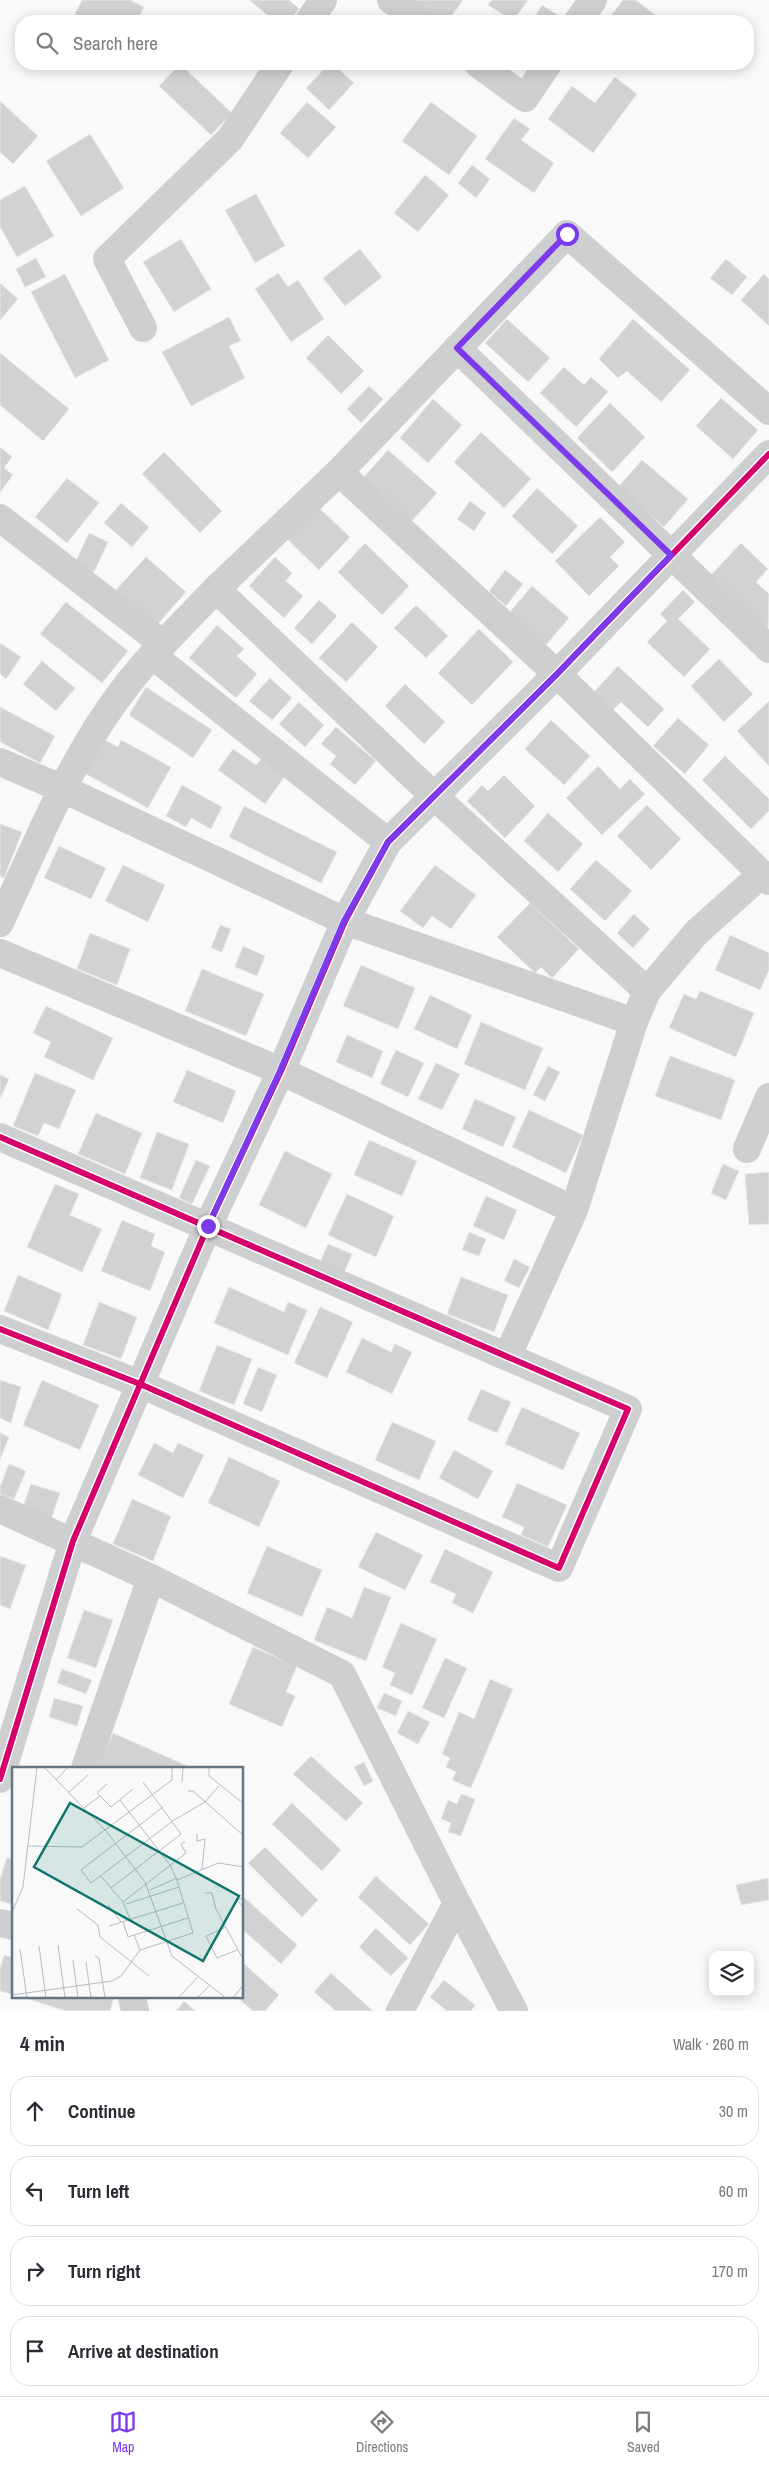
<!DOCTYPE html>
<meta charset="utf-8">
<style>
body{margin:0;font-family:"Archivo Narrow",sans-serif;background:#f7f7f7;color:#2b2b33}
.controls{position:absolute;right:15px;bottom:15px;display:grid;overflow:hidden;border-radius:10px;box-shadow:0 2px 12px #0003}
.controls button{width:45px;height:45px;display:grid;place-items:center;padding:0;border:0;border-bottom:1px solid #e1e1e2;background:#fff;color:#2b2b33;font:25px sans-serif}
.stop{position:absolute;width:15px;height:15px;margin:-11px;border:4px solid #7c3aed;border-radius:50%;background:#fff}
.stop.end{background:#7c3aed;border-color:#fff;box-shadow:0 1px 5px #0008}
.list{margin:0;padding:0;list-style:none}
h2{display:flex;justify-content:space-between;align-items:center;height:65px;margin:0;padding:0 20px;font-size:21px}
h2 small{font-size:16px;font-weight:400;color:#7c7c81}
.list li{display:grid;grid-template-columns:32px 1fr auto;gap:15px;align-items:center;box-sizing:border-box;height:70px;margin:0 10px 10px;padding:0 10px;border:1px solid #e1e1e2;border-radius:20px}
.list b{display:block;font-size:19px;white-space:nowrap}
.list em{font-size:16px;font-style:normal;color:#7c7c81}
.icon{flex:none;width:28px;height:28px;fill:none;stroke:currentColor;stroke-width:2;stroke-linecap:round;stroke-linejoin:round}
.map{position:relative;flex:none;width:769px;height:2011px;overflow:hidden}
.search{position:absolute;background:#fff;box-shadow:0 2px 12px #0003;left:15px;right:15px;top:15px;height:55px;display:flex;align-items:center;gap:12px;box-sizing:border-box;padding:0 18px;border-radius:20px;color:#7c7c81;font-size:19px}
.sheet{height:385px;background:#fff}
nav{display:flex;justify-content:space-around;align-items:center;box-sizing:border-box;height:70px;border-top:1px solid #e1e1e2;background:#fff;font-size:14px;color:#7c7c81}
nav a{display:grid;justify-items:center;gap:2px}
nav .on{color:#7c3aed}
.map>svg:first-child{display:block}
</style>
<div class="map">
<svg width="769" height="2011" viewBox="0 0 769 2011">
<rect width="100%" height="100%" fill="#f9f9f9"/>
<path fill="#d0d2d3" stroke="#e8e8e8" d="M82,0H130L144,7L137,21H85L74,16Z
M249,0H289L299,9L289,21H275Z
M406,0H463L448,21H437Z
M492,0H528L513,21L488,5Z
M623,0H636L663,21H607Z
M542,5L564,19L563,21H532Z
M180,64L232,113L211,135L159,86Z
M329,64H333L354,83L329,110L306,88Z
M615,77L637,94L593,153L548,119L572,86L595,103Z
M0,101L38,136L13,164L0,152Z
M307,102L336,127L308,158L280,133Z
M431,102L477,136L449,175L402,141Z
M514,118L530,129L521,140L554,163L534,193L485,159Z
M90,134L124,188L81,216L46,161Z
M472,165L490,179L476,198L458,183Z
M425,175L449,195L418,232L394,213Z
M25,186L54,236L17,257L0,227V200Z
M256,194L285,246L255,263L225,210Z
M181,239L211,289L174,312L143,262Z
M360,249L382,277L345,306L323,278Z
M36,258L46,277L25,287L16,269Z
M726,259L747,277L732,295L710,278Z
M278,273L288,287L298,280L324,319L291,342L255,289Z
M65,274L109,360L75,378L31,292Z
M764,274L769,279V326L741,300Z
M0,283L18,299L0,320Z
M229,317L241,341L229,346L245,378L191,406L162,352Z
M507,319L550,358L528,382L485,343Z
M633,319L690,370L661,402L627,371L618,378L599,359Z
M328,335L364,371L341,394L306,358Z
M0,353L69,409L43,441L0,405Z
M564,367L584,385L591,377L608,392L576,427L540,393Z
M369,386L383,399L361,423L347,409Z
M721,398L758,430L733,459L696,426Z
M433,399L462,425L428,463L400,438Z
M610,403L645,437L612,472L577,438Z
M481,432L531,479L504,508L454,462Z
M0,447L12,457L4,468L13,475L0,492Z
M388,450L437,493L411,522L363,478Z
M164,452L222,511L200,533L142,474Z
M642,460L688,499L664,527L618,487Z
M67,478L99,503L67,543L35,517Z
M537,488L578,526L552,554L512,516Z
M470,501L486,513L474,531L457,519Z
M121,503L149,527L132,547L104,523Z
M316,505L350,537L319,570L285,537Z
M600,517L625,542L610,557L619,566L589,596L555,561Z
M89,533L108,542L94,572L75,563Z
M365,543L409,586L382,615L338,572Z
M741,543L768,569L756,582L769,594L768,630L711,575Z
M146,557L186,592L155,627L115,591Z
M275,557L292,573L286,581L303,596L284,618L249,586Z
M505,570L523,584L506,606L489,591Z
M532,586L569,618L546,645L509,613Z
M683,590L695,602L678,619L710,649L684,677L647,642L667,621L660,614Z
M319,600L337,616L312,644L294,628Z
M66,602L128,651L102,683L40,634Z
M416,605L448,636L426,658L394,628Z
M352,622L378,647L346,682L319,658Z
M217,625L244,649L237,656L257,674L236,698L189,658Z
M479,629L513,662L472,705L438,673Z
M0,643L21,657L6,679L0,674Z
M719,659L753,694L724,722L691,686Z
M42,661L75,688L56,711L23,684Z
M618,666L664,709L648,727L621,702L612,711L593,693Z
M270,678L292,698L272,720L249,701Z
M405,684L445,722L424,744L385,706Z
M146,687L212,730L193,758L129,715Z
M769,701V766L737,731Z
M299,702L324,725L305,747L279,724Z
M0,707L55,736L40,763L0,742Z
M678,718L709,745L685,774L653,746Z
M551,720L590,756L564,785L525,749Z
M336,727L376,761L355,785L330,764L336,756L321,744Z
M103,739L118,747L121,740L171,767L148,808L84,773Z
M233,749L256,765L261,759L285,776L265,804L218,770Z
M725,756L769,799V811L751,829L702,780Z
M598,766L620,789L630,779L645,794L602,835L566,798Z
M504,775L535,806L505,838L467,801L482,785L488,791Z
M182,785L222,807L211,829L191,818L186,827L166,816Z
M647,805L681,839L651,870L617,836Z
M244,806L337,852L321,883L229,837Z
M548,813L583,844L558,872L524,841Z
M0,824L22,832L4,878L0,876Z
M59,846L106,868L91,899L44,878Z
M596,860L632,891L605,921L570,889Z
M123,865L165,885L148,922L105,901Z
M435,865L476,895L451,929L432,916L423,928L400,911Z
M530,903L579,949L552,978L541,967L535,973L497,937Z
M634,914L650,929L633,948L617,933Z
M220,925L231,929L222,952L211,948Z
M90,933L130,949L117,985L77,969Z
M730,935L769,953V970L760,990L715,970Z
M243,946L265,956L257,976L235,967Z
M361,965L415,988L398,1029L343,1006Z
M202,969L264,994L246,1036L185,1011Z
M700,991L754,1013L736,1057L669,1028L684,994L696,999Z
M430,995L472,1015L457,1049L414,1029Z
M46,1006L113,1038L93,1080L44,1057L51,1042L33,1033Z
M481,1022L543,1048L525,1090L464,1064Z
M347,1035L383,1051L372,1078L336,1062Z
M396,1050L424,1063L408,1097L380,1084Z
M670,1056L735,1080L721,1120L655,1096Z
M436,1063L460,1074L442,1110L418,1099Z
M548,1066L560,1072L545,1101L533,1095Z
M187,1070L236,1091L223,1123L173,1102Z
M35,1073L76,1090L59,1129L44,1123L38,1136L13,1126Z
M0,1075L9,1079L0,1099Z
M475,1099L516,1117L503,1147L462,1129Z
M529,1110L583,1135L566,1173L512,1147Z
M96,1113L142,1133L125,1174L78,1154Z
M157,1132L189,1144L172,1190L140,1178Z
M369,1140L417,1161L402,1196L354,1175Z
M285,1151L332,1174L306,1228L259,1205Z
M196,1160L210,1166L192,1204L179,1198Z
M723,1164L739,1171L726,1200L711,1193Z
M769,1172V1224L749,1225L745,1174Z
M55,1184L79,1194L70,1215L102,1229L82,1272L27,1247Z
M347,1194L394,1216L376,1257L328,1235Z
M486,1196L517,1210L504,1240L473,1226Z
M122,1220L155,1234L151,1246L165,1252L150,1291L101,1271Z
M469,1232L486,1239L479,1256L462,1250Z
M328,1244L352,1254L344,1273L320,1262Z
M514,1259L530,1267L519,1288L504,1281Z
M18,1275L62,1294L48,1330L4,1311Z
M461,1277L508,1295L494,1332L447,1314Z
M229,1287L284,1312L288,1302L307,1310L288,1355L214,1323Z
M99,1302L137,1317L121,1359L83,1345Z
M320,1307L353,1322L327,1378L294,1363Z
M362,1338L391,1352L395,1344L412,1352L392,1394L346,1372Z
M217,1345L252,1359L234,1405L199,1391Z
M258,1367L277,1375L262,1412L243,1404Z
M0,1380L21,1387L11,1423L0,1418Z
M42,1380L99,1405L80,1450L23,1425Z
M481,1389L511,1402L497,1433L467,1420Z
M522,1407L580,1433L563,1470L505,1444Z
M392,1422L436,1441L419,1480L375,1460Z
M0,1433L9,1437L0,1460Z
M154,1443L173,1453L178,1443L204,1455L183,1498L138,1475Z
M454,1450L493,1471L478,1499L439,1478Z
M229,1457L280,1481L259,1527L208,1503Z
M9,1464L26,1471L14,1499L0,1494V1487Z
M517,1483L567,1505L548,1547L521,1535L524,1527L502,1517Z
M31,1484L60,1493L51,1520L22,1510Z
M132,1499L171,1516L153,1561L113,1544Z
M376,1532L423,1555L405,1590L358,1567Z
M267,1546L322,1570L302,1617L247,1593Z
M445,1549L493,1572L473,1613L452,1603L456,1594L430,1582Z
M0,1556L26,1565L10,1609L0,1605Z
M364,1587L391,1597L366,1661L314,1640L327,1607L352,1618Z
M84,1610L113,1620L96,1668L67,1658Z
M401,1623L437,1639L412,1695L390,1685L395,1673L382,1667Z
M253,1647L297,1666L286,1692L295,1696L282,1727L229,1704Z
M445,1658L467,1668L444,1718L422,1708Z
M62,1669L92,1680L86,1694L57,1683Z
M490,1679L513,1689L471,1788L452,1780L456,1772L446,1767L450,1758L442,1754L459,1712L474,1719Z
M384,1693L402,1701L396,1716L377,1708Z
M54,1698L83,1706L77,1726L49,1717Z
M408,1711L430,1722L418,1744L397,1733Z
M113,1733L192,1768H98Z
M311,1756L363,1803L346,1821L293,1774Z
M364,1762L373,1781L364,1786L354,1767Z
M461,1794L475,1799L461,1836L448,1832L451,1823L441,1819L448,1800L457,1804Z
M292,1803L341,1850L322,1871L272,1824Z
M265,1847L318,1900L302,1917L248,1863Z
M7,1857L14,1860V1905L0,1901V1879Z
M376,1876L429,1924L410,1945L358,1897Z
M768,1878L769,1900L741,1905L736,1885Z
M245,1898L297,1945L281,1964L242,1929V1901Z
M376,1928L408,1958L391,1976L359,1947Z
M4,1955L14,1958V1995L0,1991V1969Z
M242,1962L279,1995L265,2011H253L237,1997H242Z
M331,1973L373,2011H336L314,1992Z
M444,1980L475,2005L471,2011H447L430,1997Z
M22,1997H114L110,2011H66Z
M184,2001L195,2011H176Z"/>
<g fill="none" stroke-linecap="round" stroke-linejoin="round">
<path stroke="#cecfd0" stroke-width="28" d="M391,0L420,21
M309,21L323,0
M578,21L593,0
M478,64L525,98L548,64
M143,328L107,259L230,139L280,64
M457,348L769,649
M339,472L557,674L769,881
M0,518L163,644L216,589L433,795L647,991
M216,589L339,472L567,234L769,411
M152,655L388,842
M0,762L61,788L345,921L634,1022L647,991L697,932L762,874
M0,923C45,825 85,722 163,644
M0,953L281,1071L574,1210L508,1355
M0,1137L628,1409L559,1568L140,1384L0,1329
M747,1149L769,1097
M574,1210L634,1022
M0,1509L151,1578L342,1674L457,1903L514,2011
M85,1768L151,1578
M0,1779L73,1541L208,1226L281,1071L345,921L388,842L557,674L769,454
M0,1923L14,1926
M132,1997L135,2011
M400,2011L457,1903"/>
<defs>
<path id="cycleway" d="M0,1137L628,1409L559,1568L140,1384L0,1329
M0,1779L73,1541L208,1226L281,1071L345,921L388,842L557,674L769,454"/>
</defs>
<use href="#cycleway" stroke="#fff" stroke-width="9"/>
<use href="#cycleway" stroke="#d6006c" stroke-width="6"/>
</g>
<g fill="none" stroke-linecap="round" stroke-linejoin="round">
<path stroke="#7c3aed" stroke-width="6" d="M208,1226L280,1071L344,921L388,842L557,674L671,555L457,348L567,234"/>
</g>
<g transform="translate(12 1767)">
<rect width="231" height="231" fill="#f9f9f9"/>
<path fill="none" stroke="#b5bdc3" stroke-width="1" d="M32,0L94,64L133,115L160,189L214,231M197,0V9L232,37M44,13L56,0M170,15L171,0M176,24H181L232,69M57,25L76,8M88,29L85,26L95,17M108,33L158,98L165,113M151,40L69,103L79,116L162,53L193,35L207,19M72,41L88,29L99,40L121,22M185,67V74L193,72L190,102M16,79L70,80L160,13V0M89,109L99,121L169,67L131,15M99,121L111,135M138,123L165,111M193,126H200L204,142L232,194M232,131L225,133L232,141M114,137L167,120L165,113L206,96L232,100M96,138L109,155M65,142L86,158L88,170L137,209M0,145L11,120L25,0M118,152L111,135L174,86L169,77L173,75M111,154L116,170L176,151M97,159L171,136M214,160L194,169L205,191L225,183M122,168L128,183M46,178L53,231M27,179L34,231M8,182L15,231M83,189L87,191L93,231M61,193L66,231M74,195L79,231M0,228L100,214L109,209L128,183L181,166L167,120M166,231L186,210M185,231L197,219M221,231L232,217"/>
<path fill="#0f766e" fill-opacity="0.15" stroke="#0f766e" stroke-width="2.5" d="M58,36L227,129L191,194L22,100Z"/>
<rect width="231" height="231" fill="none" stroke="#657683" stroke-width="2.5"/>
</g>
</svg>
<div class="controls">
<button><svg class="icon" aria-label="layers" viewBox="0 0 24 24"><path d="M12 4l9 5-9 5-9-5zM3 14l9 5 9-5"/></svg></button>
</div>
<div class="stop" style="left:567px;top:234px"></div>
<div class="stop end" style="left:208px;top:1226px"></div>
<div class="search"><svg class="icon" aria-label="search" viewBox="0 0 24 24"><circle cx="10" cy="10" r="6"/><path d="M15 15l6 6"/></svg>Search here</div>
</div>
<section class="sheet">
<h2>4 min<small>Walk · 260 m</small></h2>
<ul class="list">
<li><svg class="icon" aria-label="ahead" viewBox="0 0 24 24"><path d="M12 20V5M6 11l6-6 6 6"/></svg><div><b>Continue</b></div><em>30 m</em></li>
<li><svg class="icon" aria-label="left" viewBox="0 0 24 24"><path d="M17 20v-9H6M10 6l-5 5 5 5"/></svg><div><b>Turn left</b></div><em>60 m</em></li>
<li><svg class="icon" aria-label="right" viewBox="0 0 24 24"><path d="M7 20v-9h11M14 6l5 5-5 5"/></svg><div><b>Turn right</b></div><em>170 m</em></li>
<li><svg class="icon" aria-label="arrive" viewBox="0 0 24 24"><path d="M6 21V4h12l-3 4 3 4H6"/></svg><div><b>Arrive at destination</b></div></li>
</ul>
</section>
<nav>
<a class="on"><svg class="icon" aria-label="map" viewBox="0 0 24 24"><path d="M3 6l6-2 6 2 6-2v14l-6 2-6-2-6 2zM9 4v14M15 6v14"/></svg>Map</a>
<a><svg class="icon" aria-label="directions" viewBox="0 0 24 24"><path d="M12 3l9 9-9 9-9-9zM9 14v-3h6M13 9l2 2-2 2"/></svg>Directions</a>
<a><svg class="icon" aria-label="saved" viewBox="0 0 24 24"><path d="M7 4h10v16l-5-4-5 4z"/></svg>Saved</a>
</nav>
